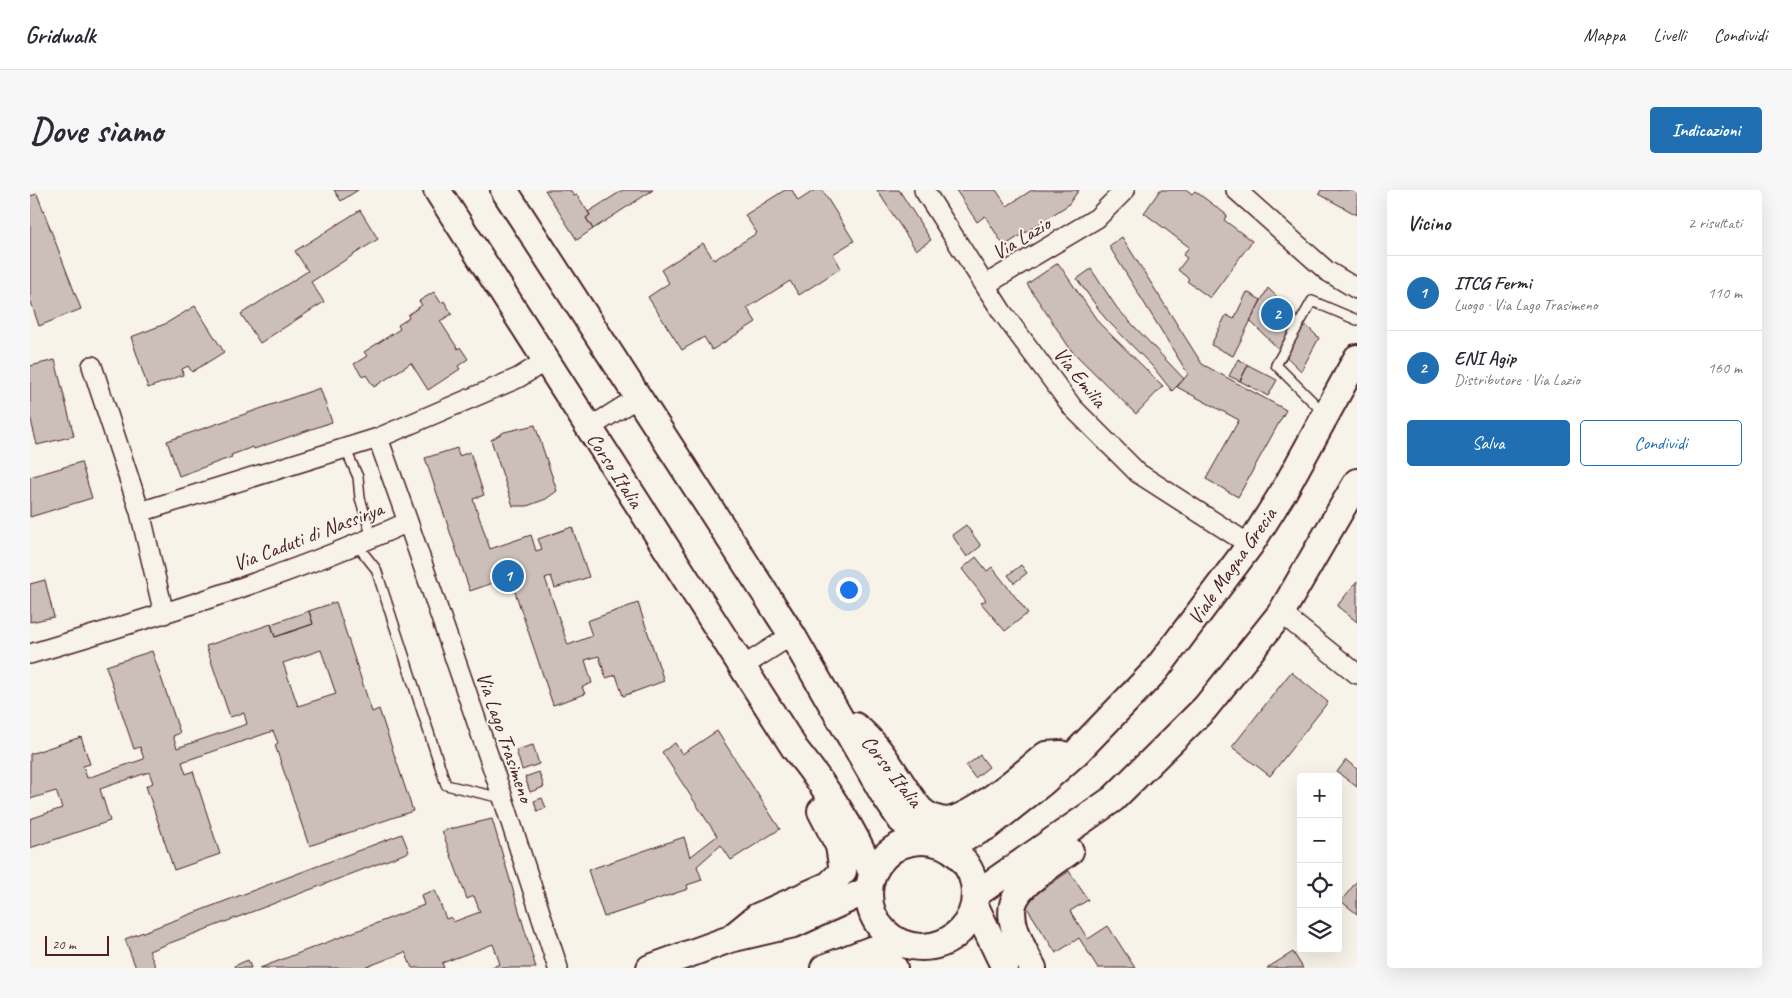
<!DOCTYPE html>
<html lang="it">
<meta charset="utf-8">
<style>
body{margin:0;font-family:Caveat,sans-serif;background:#f7f7f7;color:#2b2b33}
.controls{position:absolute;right:15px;bottom:15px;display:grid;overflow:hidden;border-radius:5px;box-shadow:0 5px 20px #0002}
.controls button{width:45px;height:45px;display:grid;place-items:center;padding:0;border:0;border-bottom:1px solid #e1e1e2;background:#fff;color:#2b2b33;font:25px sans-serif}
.scale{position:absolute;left:15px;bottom:12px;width:64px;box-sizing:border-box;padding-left:5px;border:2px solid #4a1f2b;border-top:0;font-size:14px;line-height:18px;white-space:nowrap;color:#4a1f2b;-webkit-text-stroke:4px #f7f3e8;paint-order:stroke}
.you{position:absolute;left:818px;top:399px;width:18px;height:18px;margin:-12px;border:4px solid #fff;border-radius:50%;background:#1a73e8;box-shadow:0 0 0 8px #1a73e833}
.badge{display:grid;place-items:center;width:32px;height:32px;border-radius:50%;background:#1f6fb2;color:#fff;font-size:16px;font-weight:700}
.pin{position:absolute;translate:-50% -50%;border:2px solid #fff;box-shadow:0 1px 5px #0006}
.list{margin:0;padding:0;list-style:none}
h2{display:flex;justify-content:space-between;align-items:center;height:65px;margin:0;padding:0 20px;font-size:21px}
h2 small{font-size:16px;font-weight:400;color:#7c7c81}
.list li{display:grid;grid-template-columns:32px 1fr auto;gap:15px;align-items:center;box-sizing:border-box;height:75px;padding:0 20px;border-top:1px solid #e1e1e2}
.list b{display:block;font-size:19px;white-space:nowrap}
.list p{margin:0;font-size:16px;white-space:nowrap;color:#7c7c81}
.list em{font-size:16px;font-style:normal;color:#7c7c81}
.actions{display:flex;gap:10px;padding:15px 20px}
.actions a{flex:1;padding:11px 0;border:1px solid #1f6fb2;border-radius:5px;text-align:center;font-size:18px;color:#1f6fb2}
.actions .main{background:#1f6fb2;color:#fff}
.icon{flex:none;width:28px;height:28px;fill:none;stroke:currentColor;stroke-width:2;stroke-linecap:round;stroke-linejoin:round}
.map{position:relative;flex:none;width:1327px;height:778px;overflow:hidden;border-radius:5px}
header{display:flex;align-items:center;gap:30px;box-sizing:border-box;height:70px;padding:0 25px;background:#fff;border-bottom:1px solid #e1e1e2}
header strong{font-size:24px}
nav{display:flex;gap:28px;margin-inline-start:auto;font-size:18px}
.intro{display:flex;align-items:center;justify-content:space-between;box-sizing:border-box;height:120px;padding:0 30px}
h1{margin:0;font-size:35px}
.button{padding:12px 22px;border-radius:5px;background:#1f6fb2;color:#fff;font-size:18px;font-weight:700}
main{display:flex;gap:30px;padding:0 30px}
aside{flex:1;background:#fff;border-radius:5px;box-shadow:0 5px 20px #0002}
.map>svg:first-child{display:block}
</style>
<header>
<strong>Gridwalk</strong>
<nav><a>Mappa</a><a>Livelli</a><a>Condividi</a></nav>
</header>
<div class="intro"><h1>Dove siamo</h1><a class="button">Indicazioni</a></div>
<main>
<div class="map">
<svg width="1327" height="778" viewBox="0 0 1327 778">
<rect width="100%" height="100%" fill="#f7f3e8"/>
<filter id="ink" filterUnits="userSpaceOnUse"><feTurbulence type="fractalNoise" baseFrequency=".02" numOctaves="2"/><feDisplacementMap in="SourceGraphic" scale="10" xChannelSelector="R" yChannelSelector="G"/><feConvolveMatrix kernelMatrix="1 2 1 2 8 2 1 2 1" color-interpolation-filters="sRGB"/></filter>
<g filter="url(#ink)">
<path fill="#ccbfb9" stroke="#4a1f2b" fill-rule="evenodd" d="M304,0H328L311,11Z
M515,0H540L544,6L547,5L560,25L556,28L563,39L547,50Z
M593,0H623L563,39L556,28L560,25L558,22Z
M755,0H762L768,11L785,0H792L824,51L803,64L811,78L769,105L760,91L717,118L726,132L682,160L674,147L652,160L618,107L639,93L631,80L673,53L684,70L727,43L715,25Z
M847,0H869L901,50L886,60Z
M926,0H966L977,16L1002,0H1049L1038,15L974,56L955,26L947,32Z
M1130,0H1157L1162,4L1165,1L1197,25L1194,30L1222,51L1180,108L1157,91L1159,89L1148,80L1157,68L1153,65L1159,57L1114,23Z
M1291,0H1327V25L1289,4Z
M7,4L51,119L9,136L0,109V6Z
M330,20L348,49L281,92L294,112L230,153L211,124L278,81L265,61Z
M1092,47L1172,174L1256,220L1208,307L1176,289L1209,230L1147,197L1158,184L1079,56Z
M1028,73L1069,133L1133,196L1106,224L1041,160L997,94Z
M1061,79L1087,118L1154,189L1142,201L1123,177L1075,128L1047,89Z
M1238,98L1289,148L1271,181L1220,131Z
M404,102L411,113L414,111L422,124L410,131L428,159L430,157L438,169L428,176L430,179L398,200L381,173L344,197L336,185L333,187L324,174L337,166L334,162L370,139L368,135L379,128L378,125L392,115L389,111Z
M1217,102L1231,110L1203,166L1181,155L1196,125L1204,129Z
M165,116L194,162L162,182L158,176L152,179L153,185L118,198L101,147L135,134Z
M1208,169L1218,175L1210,191L1199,186Z
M25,170L44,246L7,255L0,226V176Z
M1218,175L1247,190L1238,206L1210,191Z
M290,198L302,232L224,259L223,257L201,265L202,267L149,286L137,251Z
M505,235L527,301L516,309L497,316H483L461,250L474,242Z
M427,258L429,266L440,262L454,305L443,309L460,359L501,345L506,361L512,359L508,349L542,337L559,387L525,398L521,386L515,388L538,455L562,446L557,431L608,413L634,491L593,506L586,485L576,488L569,466L555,470L562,493L552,497L555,504L523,515L480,387L440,401L395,268Z
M51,272L62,308L0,327V287Z
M936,335L951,356L937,367L922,345Z
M946,367L957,381L962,377L998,423L975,441L951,413L956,410L932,379Z
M991,375L997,383L984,393L978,385Z
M15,390L24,427L0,432V394Z
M1327,391V432L1307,416Z
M306,412L342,522L349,519L383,621L279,656L245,555L248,553L243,541L152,572L156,584L163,581L190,664L144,680L116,596L123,593L119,582L70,599L80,631L0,658V629L32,618L26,601L0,609V564L51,547L60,574L53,576L57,588L114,569L110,557L104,559L76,476L122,461L150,543L143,546L147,558L217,534L214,523L200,527L176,456L241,434L245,447L283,434L279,421ZM291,460L306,504L268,516L253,473Z
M279,421L283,434L245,447L241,434Z
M1261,482L1298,512L1240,586L1202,557Z
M687,541L750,639L701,670L691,655L667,676L672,690L657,695L658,699L574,727L558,680L654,647L660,667L687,646L632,562L645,553L652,564Z
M503,555L509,574L492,580L486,560Z
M950,565L959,577L945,588L936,576Z
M1316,570L1327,579V597L1307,582Z
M509,582L514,597L500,602L495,587Z
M512,608L516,618L507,621L504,611Z
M462,629L506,778H459L470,774L463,754L412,773L414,778H382L375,762L334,778H230L394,715L391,705L405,700L416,729L421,727L423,732L450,722L444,706L437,709L412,641Z
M372,644L379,662L119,761L126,778H106L95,749Z
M1039,681L1058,710L1040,721L1058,749L1078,736L1105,778H1068L1049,748L1026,763L994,713Z
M1327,691V724L1311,711Z
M1263,762L1273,778H1237Z
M218,770L221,778H205L204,776Z"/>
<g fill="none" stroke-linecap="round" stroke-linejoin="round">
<defs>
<path id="lane" d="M1294,223L1246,175L1282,111L1327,130
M315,258L328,287L330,308L342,348
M327,355L346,379L416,595L472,608"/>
<path id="street" d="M894,0L972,122L1043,218L1108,283L1220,355
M1206,0L1297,81L1327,99
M955,95L1067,28L1095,0
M62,176L110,322L134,424
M559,238L607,208
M110,322L348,248
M378,332L473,608L528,778
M1251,423L1327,484
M0,464C128,426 256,387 378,332L348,248L488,188L517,170
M712,477L762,445"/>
<path id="secondary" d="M407,0L765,559C797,599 822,636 842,683
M474,0L762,445L854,605L871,630L895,650
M825,536C853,558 867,590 888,617C895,626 911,633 922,630C951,621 992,585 1016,565L1031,564
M839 704a53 53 0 1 1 106 0a53 53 0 1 1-106 0Z
M918,657L958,636L1012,593L1047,562L1126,480L1220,355L1254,301L1327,168
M946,704L1083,609L1175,518L1251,423L1327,292
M945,716L975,778
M700,749L727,727L799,695L813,681L809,656L791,621
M620,778L700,749L764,734L838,700
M794,778L841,760L873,754
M842,778H864
M1003,778C963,707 983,703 1040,661"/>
</defs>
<use href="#lane" stroke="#4a1f2b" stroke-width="12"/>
<use href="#street" stroke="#4a1f2b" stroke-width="22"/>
<use href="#secondary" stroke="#4a1f2b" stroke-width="30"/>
<use href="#lane" stroke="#f7f3e8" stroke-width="9"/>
<use href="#street" stroke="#f7f3e8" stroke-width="19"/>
<use href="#secondary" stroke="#f7f3e8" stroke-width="26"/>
</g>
</g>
<g text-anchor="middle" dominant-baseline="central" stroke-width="4" stroke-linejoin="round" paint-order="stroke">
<g font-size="21" fill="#4a1f2b" stroke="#f7f3e8">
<text transform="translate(991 48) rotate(-31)">Via Lazio</text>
<text transform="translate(1050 187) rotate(51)">Via Emilia</text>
<text transform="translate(585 280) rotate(57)">Corso Italia</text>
<text transform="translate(278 346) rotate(-21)">Via Caduti di Nassirya</text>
<text transform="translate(1202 376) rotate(-55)">Viale Magna Grecia</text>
<text transform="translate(475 547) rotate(71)">Via Lago Trasimeno</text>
<text transform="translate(862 581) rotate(52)">Corso Italia</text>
</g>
</g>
</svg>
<div class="controls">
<button>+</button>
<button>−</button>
<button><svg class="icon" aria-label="locate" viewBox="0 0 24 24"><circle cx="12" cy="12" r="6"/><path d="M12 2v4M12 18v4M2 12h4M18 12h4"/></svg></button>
<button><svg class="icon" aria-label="layers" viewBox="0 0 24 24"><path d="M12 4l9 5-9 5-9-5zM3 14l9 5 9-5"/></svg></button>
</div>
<div class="scale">20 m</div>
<div class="you"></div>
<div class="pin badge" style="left:478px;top:386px">1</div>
<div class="pin badge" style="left:1247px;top:124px">2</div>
</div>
<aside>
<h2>Vicino<small>2 risultati</small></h2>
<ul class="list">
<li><span class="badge">1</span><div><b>ITCG Fermi</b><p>Luogo · Via Lago Trasimeno</p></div><em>110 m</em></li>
<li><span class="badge">2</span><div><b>ENI Agip</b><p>Distributore · Via Lazio</p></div><em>160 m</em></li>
</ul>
<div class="actions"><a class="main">Salva</a><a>Condividi</a></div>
</aside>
</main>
